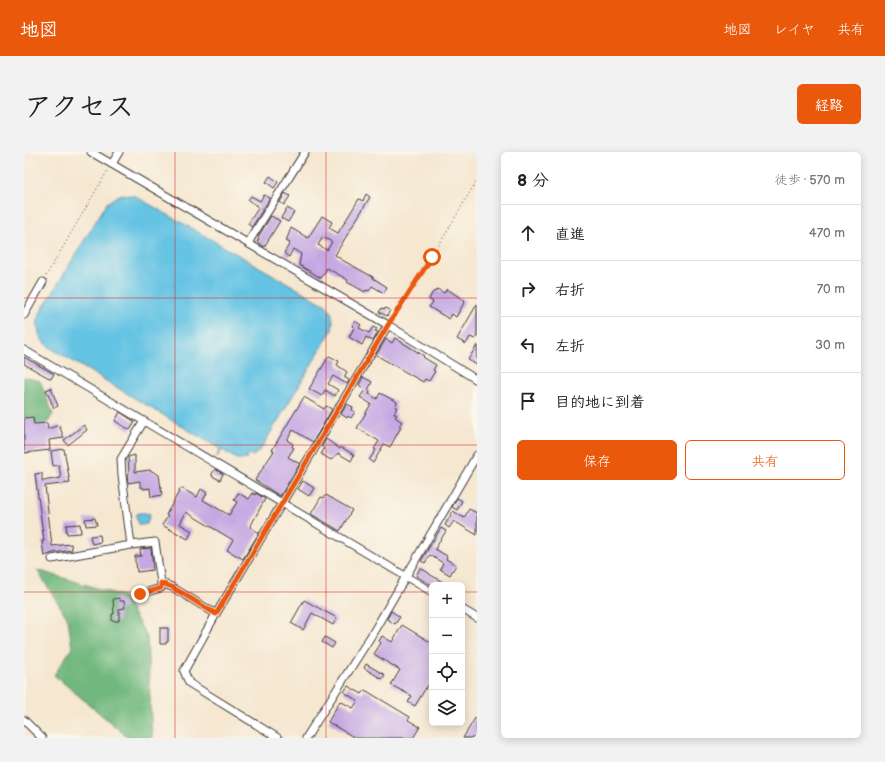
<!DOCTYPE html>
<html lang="ja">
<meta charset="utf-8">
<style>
body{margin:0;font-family:"Balsamiq Sans","Klee One",sans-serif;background:#f2f2f2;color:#202124}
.controls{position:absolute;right:12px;bottom:12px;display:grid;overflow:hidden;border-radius:6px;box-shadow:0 2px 10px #0003}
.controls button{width:36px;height:36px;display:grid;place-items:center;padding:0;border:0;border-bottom:1px solid #e0e0e0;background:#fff;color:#202124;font:20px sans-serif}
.stop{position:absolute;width:12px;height:12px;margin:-9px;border:3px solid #ea580c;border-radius:50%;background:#fff}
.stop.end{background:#ea580c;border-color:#fff;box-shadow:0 1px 4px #0008}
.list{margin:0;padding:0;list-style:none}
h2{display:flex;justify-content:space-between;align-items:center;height:52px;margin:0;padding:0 16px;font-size:17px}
h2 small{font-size:13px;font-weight:400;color:#757577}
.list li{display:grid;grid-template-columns:26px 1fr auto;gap:12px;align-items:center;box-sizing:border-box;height:56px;padding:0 16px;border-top:1px solid #e0e0e0}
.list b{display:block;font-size:15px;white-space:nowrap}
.list em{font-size:13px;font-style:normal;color:#757577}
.actions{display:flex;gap:8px;padding:12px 16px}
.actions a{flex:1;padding:9px 0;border:1px solid #ea580c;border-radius:6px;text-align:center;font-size:14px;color:#ea580c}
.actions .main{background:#ea580c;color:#fff}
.icon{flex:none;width:22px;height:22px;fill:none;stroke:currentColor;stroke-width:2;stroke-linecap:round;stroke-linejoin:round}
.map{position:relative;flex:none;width:453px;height:586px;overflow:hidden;border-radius:6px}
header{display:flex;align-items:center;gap:24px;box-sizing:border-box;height:56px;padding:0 20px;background:#ea580c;color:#fff}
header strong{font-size:19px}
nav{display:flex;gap:22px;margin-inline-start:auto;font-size:14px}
.intro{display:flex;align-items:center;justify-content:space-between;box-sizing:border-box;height:96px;padding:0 24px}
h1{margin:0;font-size:28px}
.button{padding:10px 18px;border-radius:6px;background:#ea580c;color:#fff;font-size:14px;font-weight:700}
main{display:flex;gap:24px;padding:0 24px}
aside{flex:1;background:#fff;border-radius:6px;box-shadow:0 2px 10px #0003}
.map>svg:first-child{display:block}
</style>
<header>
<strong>地図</strong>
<nav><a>地図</a><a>レイヤ</a><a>共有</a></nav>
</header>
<div class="intro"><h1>アクセス</h1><a class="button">経路</a></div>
<main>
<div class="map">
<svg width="453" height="586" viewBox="0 0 453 586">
<rect width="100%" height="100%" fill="#fbf7ec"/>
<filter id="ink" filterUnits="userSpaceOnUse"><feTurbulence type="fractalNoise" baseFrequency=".025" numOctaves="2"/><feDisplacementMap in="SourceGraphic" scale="8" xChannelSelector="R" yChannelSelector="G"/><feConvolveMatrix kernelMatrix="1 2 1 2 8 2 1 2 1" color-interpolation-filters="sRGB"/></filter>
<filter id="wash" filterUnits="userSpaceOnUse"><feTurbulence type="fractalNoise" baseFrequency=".012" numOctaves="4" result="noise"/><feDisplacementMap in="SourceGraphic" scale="16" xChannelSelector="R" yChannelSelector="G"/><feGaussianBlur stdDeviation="0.9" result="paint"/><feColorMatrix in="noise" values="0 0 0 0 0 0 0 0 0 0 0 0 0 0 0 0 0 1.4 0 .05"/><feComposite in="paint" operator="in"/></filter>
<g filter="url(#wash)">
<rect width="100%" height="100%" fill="#f5e7d0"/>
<path fill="#71b87e" stroke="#466a4d" d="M0,225L16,229L29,262L19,278L2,265L0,266Z
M13,418L99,444L123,485L128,586H105L30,523L48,496L44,467Z"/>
<path fill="#65c3e3" stroke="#407080" d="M98,42L111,44L302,153C309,160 310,168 308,178L237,297L229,304L225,302L223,303V307L217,308L213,307L198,298L192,306L196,297L25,195C14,187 12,176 15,163L83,51L93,44Z
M115,361H121L126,362L123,372L117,373L114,372L112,363Z"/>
<g id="blocks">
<path fill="#c5a7e2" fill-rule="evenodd" d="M246,24L254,30L250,36L242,30Z
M261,41L266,44L260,53L256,50Z
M342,42L346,45L311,103L318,108L349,125V126L363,135L360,141L348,134L345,139L342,138L341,140L323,130L324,128L303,116L297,126L275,113L277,102L269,97L265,105L260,101L266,91L262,89L267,76L284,86L298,64L308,70L305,76L314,81L335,47L339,49ZM299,85L308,90L303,98L294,93Z
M240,43L246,46L228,75L224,72L235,55L224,48L227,44L236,49Z
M263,56L270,60L264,70L257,66Z
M247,64L256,69L240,95L233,90L235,86L234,85Z
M413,137L420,141L423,137L441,149L432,165L428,162L425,167L405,155L409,150L405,147L409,140L412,139Z
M453,152V184L451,187L446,185L442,192L433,187Z
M358,156L361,157L362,156L366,158L363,164L355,160Z
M331,169L337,173L335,176L345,181L349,175L353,177L351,179L354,180L349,189L342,185L338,193L325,185L330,176L328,174Z
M371,186L400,204L399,205L412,213L409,218L411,219L405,229L401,227L399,230L352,203L362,187L368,191Z
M453,193V213L444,208Z
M305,204L315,209L313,213L323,220L320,225L325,228L323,232L309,224L304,232L314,238L311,244L301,238L298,244L285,237Z
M0,205L30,222L27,227L0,212Z
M339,225L348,230L344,238L346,239L345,242L353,247L356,241L373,250L371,255L373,256L370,261L373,263L371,265L378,270L375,274L377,275L366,295L360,292L349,311L345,308L352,298L350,297L355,289L333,276L347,252L336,245L341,238L335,233Z
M27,236L34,254L30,256L22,238Z
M280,245L300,257L302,254L308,257L289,290L269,278L263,288L269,292L268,295L270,296L264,305L276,312L256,344L231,328L250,299L248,298Z
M323,252L329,255L328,258L331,260L327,266L324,264L323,266L317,262Z
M96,260L111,270L106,278L91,269Z
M9,265L10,272L23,271L24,277L35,273L40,286L25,288L26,298L0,301V266Z
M60,273L63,278L44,293L40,288Z
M302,287L316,297L317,295L330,303L327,309L314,301L309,307H308L307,308L297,302L300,297L298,294Z
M40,297L46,331L21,334L28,394L47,392L48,398L29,401L20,404L18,389H20L11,322L18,321V329L37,326L35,313L29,314L27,299Z
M111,303V320L126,318L135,323L138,343L127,345L126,336L119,337V335H116V329L104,331L103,323L105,322L104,305Z
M191,317L199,322L196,328L188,324V322Z
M279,329L290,336L285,344L274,337Z
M157,336L173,345L177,337L183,341L179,348L205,363L213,350L210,348L214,341L225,347L229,341L231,343L232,341L241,347L226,375L235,381L219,407L203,398L209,388L162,360L156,372L168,379L164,387L138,373L144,364L142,363Z
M302,343L328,358L316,379L287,362L297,345L300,346Z
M433,346L438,349L433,358L428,355Z
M445,357L453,361V383L430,369L425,376L421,373L429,359L440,366Z
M71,366L73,373L62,374L61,367Z
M56,372L57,381L43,382L42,373Z
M417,376L422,379L411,397L423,404L422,407L432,413L426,423L416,417L419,411L406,403L401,411L397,409Z
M76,383L77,390L68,392L66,384Z
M127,396L129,418L113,420L112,411L111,410V404H117L116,397Z
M396,416L405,421V422L424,433H408L402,430L392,424Z
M95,446L96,449H100L101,456L95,457V469H88V462H90L89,447Z
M280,448L313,466L309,473L288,461L279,478L267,471Z
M367,459L376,465L371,472L363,467Z
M378,473L408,491V527L404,534H403L391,554L384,550L388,544L367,533L376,518L350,502L357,491L355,489L358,484L368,490Z
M136,476H144V490H142V492H136Z
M301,485L311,491L308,496L298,490Z
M342,512L361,523L358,527L340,516Z
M324,534L338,542L341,538L386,565L384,568L396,575L389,586H331L304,570L316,549L329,556L334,549L320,540Z
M453,563V583L451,586H439Z"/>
</g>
</g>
<g filter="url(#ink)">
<use href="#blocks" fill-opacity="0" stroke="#3d3a37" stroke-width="1"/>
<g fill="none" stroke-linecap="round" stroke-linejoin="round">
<defs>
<path id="minor" d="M67,0L364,173L453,228
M88,12L95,0
M224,91L281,0
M0,163L19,130
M0,198L408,440
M120,269L97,307L98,323L107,393L131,390L137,431L148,435L192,462
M28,407L107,393
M116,442L137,436V431
M438,457L453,466
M0,568L18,586
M254,586L165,531L160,519L192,462L364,173
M282,586L347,484L453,303"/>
</defs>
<use href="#minor" stroke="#3d3a37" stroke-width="9"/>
<path stroke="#3d3a37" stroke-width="1" stroke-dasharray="1 3" stroke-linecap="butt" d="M22,124L84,18
M368,168L408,105L453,28"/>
<use href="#minor" stroke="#fff" stroke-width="7"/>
</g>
</g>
<g fill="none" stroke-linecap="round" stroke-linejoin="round" filter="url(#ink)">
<path stroke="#ea580c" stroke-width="5" d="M116,442L137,436V431L148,435L192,462L364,173L408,105"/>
</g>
<path fill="none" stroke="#d62828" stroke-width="1" stroke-opacity="0.55" d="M151,0V586M302,0V586M0,146H453M0,293H453M0,440H408M438,440H453"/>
</svg>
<div class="controls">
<button>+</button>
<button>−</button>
<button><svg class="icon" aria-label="locate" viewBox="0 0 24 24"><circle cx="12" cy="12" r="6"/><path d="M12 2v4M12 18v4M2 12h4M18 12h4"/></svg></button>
<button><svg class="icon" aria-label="layers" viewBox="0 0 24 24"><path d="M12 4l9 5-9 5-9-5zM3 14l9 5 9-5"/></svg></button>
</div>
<div class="stop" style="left:408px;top:105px"></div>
<div class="stop end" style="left:116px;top:442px"></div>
</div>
<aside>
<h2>8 分<small>徒歩 · 570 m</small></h2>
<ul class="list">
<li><svg class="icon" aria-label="ahead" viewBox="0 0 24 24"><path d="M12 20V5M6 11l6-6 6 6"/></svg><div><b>直進</b></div><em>470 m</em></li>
<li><svg class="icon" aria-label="right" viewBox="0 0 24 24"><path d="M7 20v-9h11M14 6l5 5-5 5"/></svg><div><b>右折</b></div><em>70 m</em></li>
<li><svg class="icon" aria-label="left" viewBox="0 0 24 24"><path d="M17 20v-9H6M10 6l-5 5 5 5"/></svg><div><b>左折</b></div><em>30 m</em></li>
<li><svg class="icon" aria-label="arrive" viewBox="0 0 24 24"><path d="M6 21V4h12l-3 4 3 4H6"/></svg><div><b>目的地に到着</b></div></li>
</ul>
<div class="actions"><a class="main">保存</a><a>共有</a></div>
</aside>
</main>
